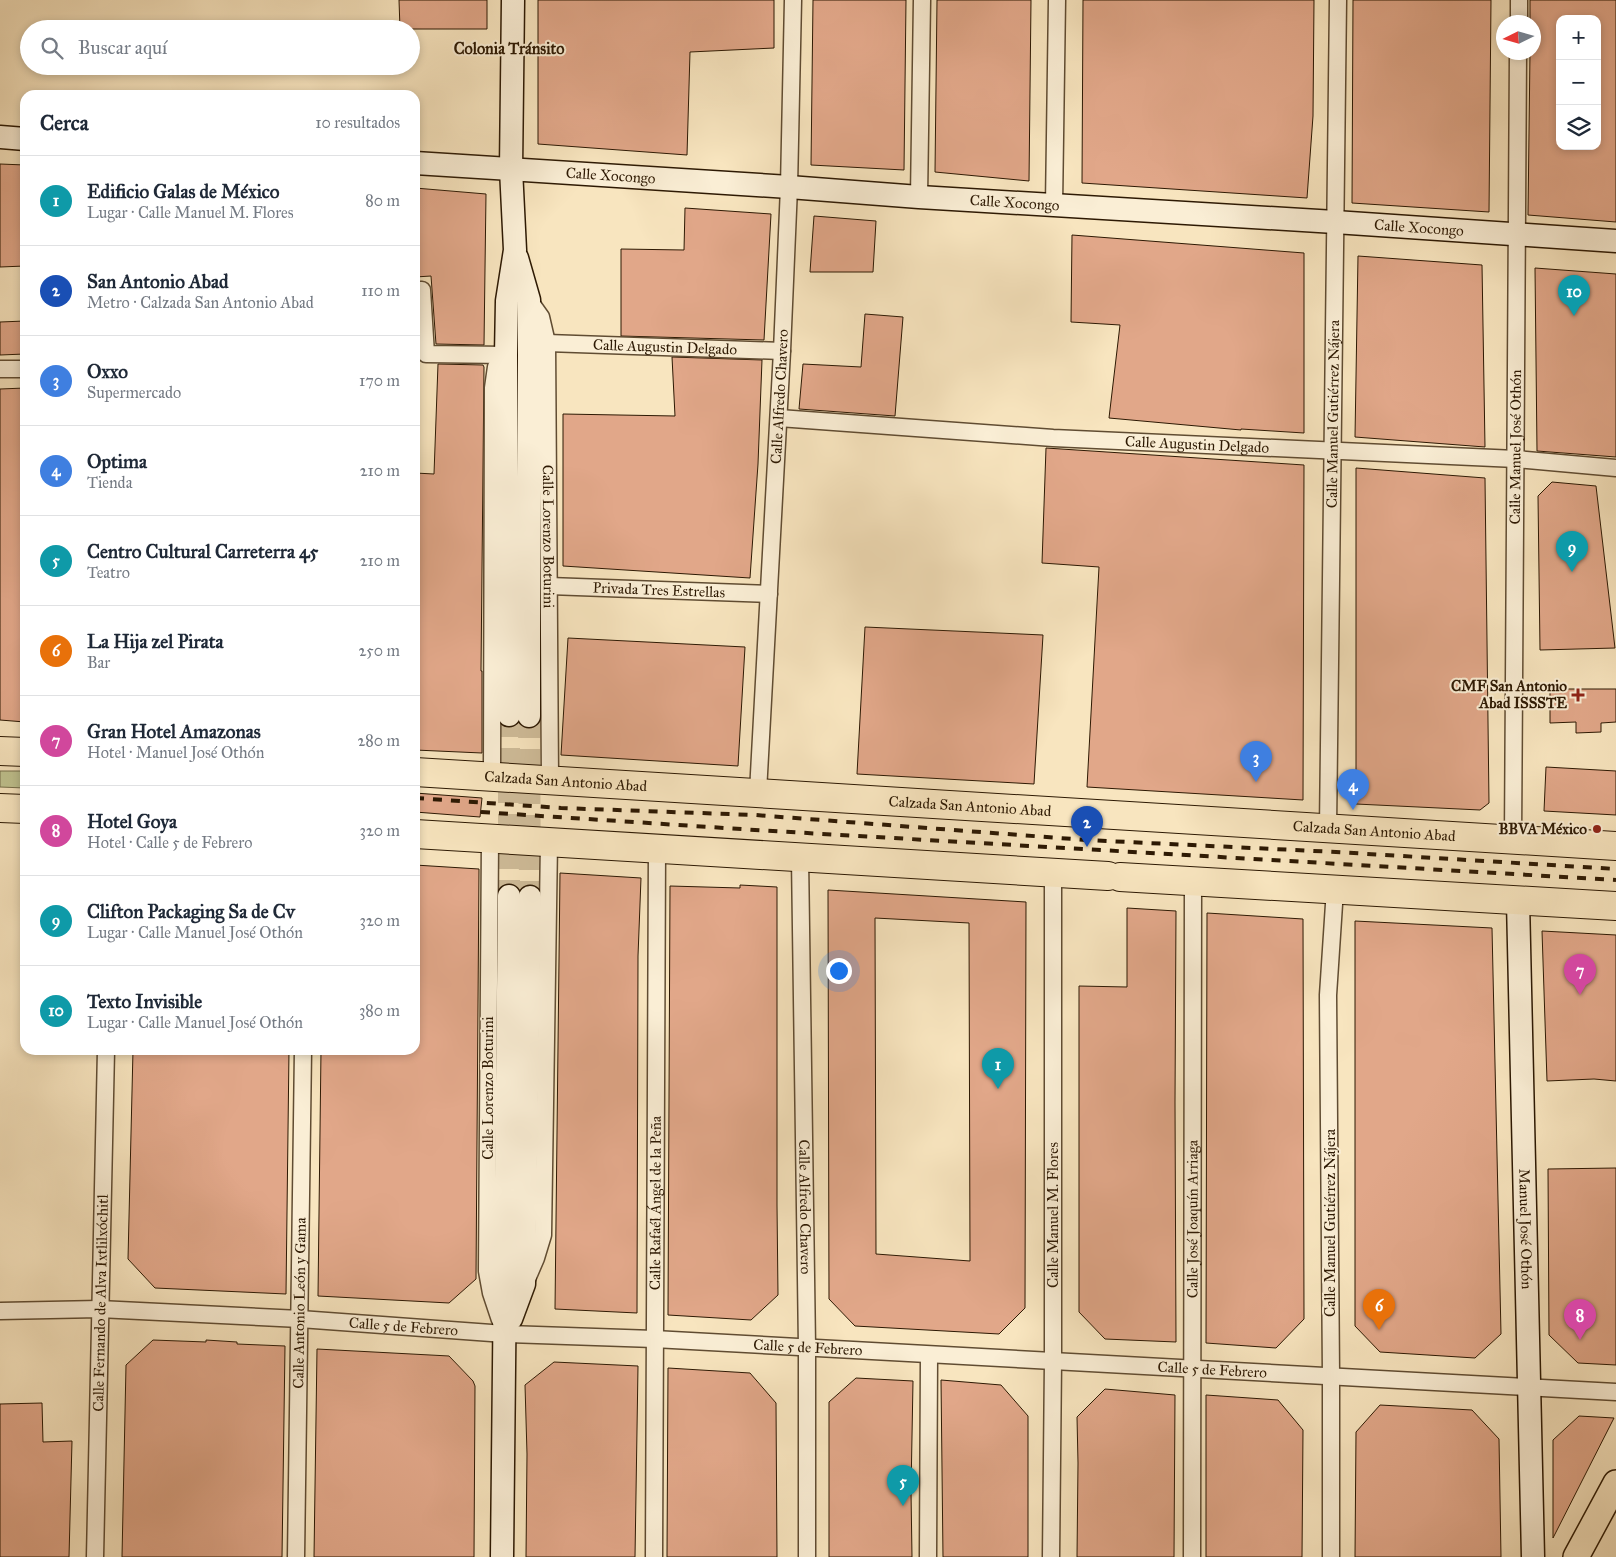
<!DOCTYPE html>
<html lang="es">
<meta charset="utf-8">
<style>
body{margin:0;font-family:"IM FELL Great Primer",serif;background:#f6f6f7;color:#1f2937}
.controls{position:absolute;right:15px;top:15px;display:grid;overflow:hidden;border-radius:10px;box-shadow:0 2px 8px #0003}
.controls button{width:45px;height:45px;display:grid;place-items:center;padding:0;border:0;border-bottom:1px solid #e0e1e3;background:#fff;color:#1f2937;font:25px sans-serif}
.compass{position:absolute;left:1496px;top:15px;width:45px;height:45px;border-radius:50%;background:#fff;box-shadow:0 2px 8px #0003;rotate:265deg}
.you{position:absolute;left:838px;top:970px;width:18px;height:18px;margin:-12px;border:4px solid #fff;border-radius:50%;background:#1a73e8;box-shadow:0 0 0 8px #1a73e833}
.badge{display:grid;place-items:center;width:32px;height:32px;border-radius:50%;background:#2563eb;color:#fff;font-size:16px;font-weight:700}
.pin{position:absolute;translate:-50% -41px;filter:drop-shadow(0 1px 2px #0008)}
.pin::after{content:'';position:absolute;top:26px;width:18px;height:15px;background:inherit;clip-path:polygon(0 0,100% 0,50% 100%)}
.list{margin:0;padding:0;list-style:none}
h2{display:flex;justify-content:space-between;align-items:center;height:65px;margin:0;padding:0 20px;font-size:21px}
h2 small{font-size:16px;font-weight:400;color:#747a83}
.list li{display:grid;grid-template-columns:32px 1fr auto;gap:15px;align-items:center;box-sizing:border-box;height:90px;padding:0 20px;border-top:1px solid #e0e1e3}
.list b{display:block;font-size:19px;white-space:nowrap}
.list p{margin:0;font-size:16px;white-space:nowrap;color:#747a83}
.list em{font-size:16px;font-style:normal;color:#747a83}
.icon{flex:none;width:28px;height:28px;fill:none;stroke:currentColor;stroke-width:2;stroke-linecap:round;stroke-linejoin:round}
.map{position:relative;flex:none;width:1616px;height:1557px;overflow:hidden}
.search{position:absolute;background:#fff;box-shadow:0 2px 8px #0003;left:20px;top:20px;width:400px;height:55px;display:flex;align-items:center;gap:12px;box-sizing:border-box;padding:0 18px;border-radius:28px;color:#747a83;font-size:19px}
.panel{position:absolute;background:#fff;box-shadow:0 2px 8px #0003;left:20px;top:90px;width:400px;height:965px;border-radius:15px}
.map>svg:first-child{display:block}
</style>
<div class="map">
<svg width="1616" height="1557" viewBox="0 0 1616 1557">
<rect width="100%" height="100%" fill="#f8e5bf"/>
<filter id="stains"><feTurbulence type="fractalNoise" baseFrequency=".004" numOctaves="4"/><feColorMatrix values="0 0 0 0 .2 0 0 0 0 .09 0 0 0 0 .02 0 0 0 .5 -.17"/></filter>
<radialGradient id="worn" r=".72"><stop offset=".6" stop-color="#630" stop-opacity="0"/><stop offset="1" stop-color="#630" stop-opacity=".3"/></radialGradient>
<path fill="#c0c390" stroke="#766e4a" d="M0,771H25V788L0,787Z"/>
<path fill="#e1a789" stroke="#2d1903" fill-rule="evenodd" d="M399,0H487V29H400Z
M538,0H774V48L690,52L687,155L538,144Z
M813,0H906L904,170L811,165Z
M937,0H1031L1029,181L935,172Z
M1083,0H1314L1313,116L1307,198L1082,183Z
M1353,0H1491L1489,212L1352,203Z
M1530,0H1616V222L1528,215L1530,52H1534V22H1530ZM1560,19H1597V146H1560Z
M0,164L25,165V266L0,267Z
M415,188L486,194L484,345L436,344L431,276L415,277Z
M685,208L771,214L764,340L621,336V249L684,250Z
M814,216L876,221L873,272H810Z
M1072,235L1304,253V433L1241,429V430L1109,418L1120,325L1071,322Z
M1358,256L1482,265L1485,447L1355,437Z
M1535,268L1616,274V457L1537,451Z
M865,314L903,317L895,416L799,409L803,364L861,367Z
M25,321V354L0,355V322Z
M672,357L762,360L758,464L750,578L563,566V414L675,416Z
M438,364L483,365L484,367L481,671H482V753L415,750V473L434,474Z
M25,388V722L0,720V389Z
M1046,448L1304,465L1303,800L1087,787L1099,567L1042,563Z
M1356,468L1485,478L1489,803L1480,810L1356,804Z
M1552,482L1596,486L1615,648L1540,650L1538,496Z
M865,627L1043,635L1034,784L857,774Z
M568,638L745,647L738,766L561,755Z
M1550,689H1616V722L1601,723V732L1576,733V722L1550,723Z
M1546,767L1616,771V815L1544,811Z
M415,793L482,798L480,817L415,812Z
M415,865L479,869L476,1279L449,1303L318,1296L321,1050H415Z
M560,873L641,878L638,956L637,1313L555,1309Z
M740,885L777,887V1205L778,1295L751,1320L668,1315L670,886L740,888Z
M828,890L1026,902L1025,1308L999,1334L855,1326L829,1299ZM875,918L969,923L970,1261L876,1254Z
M1127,908L1176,911L1175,1102L1176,1342L1105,1339L1079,1312V986L1127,987Z
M1207,913L1303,919L1304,1319L1276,1348L1206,1343Z
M1355,921L1492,928L1501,1334L1475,1358L1380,1352L1355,1326Z
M1542,931L1616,935V1081L1594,1079L1547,1081Z
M133,1050H289L286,1294L155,1288L128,1259Z
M1616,1168V1365L1578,1363L1549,1335L1548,1169Z
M153,1340L206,1342V1340L237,1342V1344L285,1346L282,1557H122L126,1365Z
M317,1349L449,1356L473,1381L475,1386L474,1557H314Z
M554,1362L638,1366L635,1557H526L527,1454L525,1385Z
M668,1368L750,1373L776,1403L777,1557H667Z
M856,1378L913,1381L911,1491L912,1557H829V1402Z
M941,1380L1001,1385L1028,1416V1557H943Z
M1105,1389L1175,1395L1174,1557H1077L1078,1463L1077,1417Z
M1206,1395L1278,1400L1303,1430L1302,1557H1206Z
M42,1403L43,1442L72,1441L69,1557H0V1404Z
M1380,1405L1472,1410L1499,1439L1501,1557H1355L1356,1432Z
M1579,1416L1614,1418L1553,1538V1440Z"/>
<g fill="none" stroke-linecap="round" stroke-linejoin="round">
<path stroke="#cfbc99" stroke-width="22" stroke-dasharray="22 11" stroke-linecap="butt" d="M509,715V896
M529,716L530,897"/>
<defs>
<g id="street">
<path d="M1519,22V0"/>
<path d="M919,197L922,0"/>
<path d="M1054,205L1057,0"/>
<path d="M415,290H422L426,354L506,355"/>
<path id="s1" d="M529,300L541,317L547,343L550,779"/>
<path id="s2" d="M547,343L782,351"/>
<path d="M0,369H25"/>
<path id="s3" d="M779,418L1053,438L1516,459L1616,468"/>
<path id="s4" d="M549,586L769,594"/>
<path d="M492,776L493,388L496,367L504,357"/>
<path id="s5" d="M758,792L782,351L789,187L793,0"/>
<path id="s6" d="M1328,828L1338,0"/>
<path d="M490,839L487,1271L491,1293L500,1320"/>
<path id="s7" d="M1513,839L1518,52"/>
<path id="s8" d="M800,858L807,1347V1557"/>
<path d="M527,1279L536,1258L543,1235L549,842"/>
<path id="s9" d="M0,1311L99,1309L300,1319L505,1334L654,1339L1616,1392"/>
<path id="s10" d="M95,1557L106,1050"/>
<path id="s11" d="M296,1557L303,1050"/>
<path id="s12" d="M654,1557L657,849"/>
<path d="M928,1557L929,1355"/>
<path d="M1051,1557L1053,1361V873"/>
<path id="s13" d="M1192,1557L1193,881"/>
<path d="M1331,1557V1376L1328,995L1335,889"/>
</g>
<g id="secondary">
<path d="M0,137L25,139"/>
<path id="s14" d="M415,163L789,187L919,197L1335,222L1616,241"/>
<path d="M517,258L529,300V716"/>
<path d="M509,715L506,355L507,301L515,250L511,169L513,0"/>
<path id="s15" d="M1518,901L1533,1557"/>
<path d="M511,1319L524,1284L530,897"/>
<path d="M502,1557L509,896"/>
</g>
<path id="primary" d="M1576,1557L1616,1483"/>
<g id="highway">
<path d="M0,751L25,752"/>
<path id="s16" d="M415,772L1616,846"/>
<path d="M0,808L25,809"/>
<path d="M415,834L1108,876"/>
<path d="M1120,877L1616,906"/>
</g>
</defs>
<use href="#street" stroke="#604c32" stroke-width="19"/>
<use href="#secondary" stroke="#2d1903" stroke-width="25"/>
<use href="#primary" stroke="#2d1903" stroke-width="28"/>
<use href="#highway" stroke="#2d1903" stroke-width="30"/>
<use href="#street" stroke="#faeed5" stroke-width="16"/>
<use href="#secondary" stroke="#faeed5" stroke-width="22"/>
<use href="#primary" stroke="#f8e5bf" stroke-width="25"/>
<use href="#highway" stroke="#f8e5bf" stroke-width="28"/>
<path stroke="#2d1903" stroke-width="4" stroke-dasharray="9 9" stroke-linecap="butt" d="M415,798L561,808L755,815L1086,840L1336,852L1616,869
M481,812L755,830L1616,880"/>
</g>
<g fill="#8f2418" stroke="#faeed5" stroke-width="2">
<path d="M1575.5 687.5h5v5h5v5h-5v5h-5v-5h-5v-5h5z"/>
<circle cx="1597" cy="829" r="5"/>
</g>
<g text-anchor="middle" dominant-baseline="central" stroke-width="4" stroke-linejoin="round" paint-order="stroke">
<g font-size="15" fill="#2d1903" stroke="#faeed5">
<text stroke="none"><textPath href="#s14" startOffset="196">Calle Xocongo</textPath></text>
<text stroke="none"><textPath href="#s14" startOffset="601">Calle Xocongo</textPath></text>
<text stroke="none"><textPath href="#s14" startOffset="1006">Calle Xocongo</textPath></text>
<text stroke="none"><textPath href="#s2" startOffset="118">Calle Augustin Delgado</textPath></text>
<text stroke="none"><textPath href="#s5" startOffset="396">Calle Alfredo Chavero</textPath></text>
<text stroke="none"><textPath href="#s6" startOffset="414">Calle Manuel Gutiérrez Nájera</textPath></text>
<text stroke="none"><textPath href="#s3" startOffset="419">Calle Augustin Delgado</textPath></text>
<text stroke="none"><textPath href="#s7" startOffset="392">Calle Manuel José Othón</textPath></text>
<text stroke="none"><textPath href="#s1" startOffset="241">Calle Lorenzo Boturini</textPath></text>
<text stroke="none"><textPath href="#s4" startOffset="110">Privada Tres Estrellas</textPath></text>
<text stroke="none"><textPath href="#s16" startOffset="151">Calzada San Antonio Abad</textPath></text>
<text stroke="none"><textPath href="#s16" startOffset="556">Calzada San Antonio Abad</textPath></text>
<text stroke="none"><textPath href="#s16" startOffset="961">Calzada San Antonio Abad</textPath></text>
<text transform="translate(488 1088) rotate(-90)">Calle Lorenzo Boturini</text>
<text stroke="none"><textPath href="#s12" startOffset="354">Calle Rafaél Ángel de la Peña</textPath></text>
<text stroke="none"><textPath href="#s8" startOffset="349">Calle Alfredo Chavero</textPath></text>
<text transform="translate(1053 1215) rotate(-90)">Calle Manuel M. Flores</text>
<text stroke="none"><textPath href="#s13" startOffset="338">Calle José Joaquín Arriaga</textPath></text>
<text transform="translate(1330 1223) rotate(-90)">Calle Manuel Gutiérrez Nájera</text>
<text stroke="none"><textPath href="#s15" startOffset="328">Manuel José Othón</textPath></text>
<text stroke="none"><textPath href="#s10" startOffset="254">Calle Fernando de Alva Ixtlilxóchitl</textPath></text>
<text stroke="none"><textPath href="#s11" startOffset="254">Calle Antonio León y Gama</textPath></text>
<text stroke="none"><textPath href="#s9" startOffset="404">Calle 5 de Febrero</textPath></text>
<text stroke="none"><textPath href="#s9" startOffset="809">Calle 5 de Febrero</textPath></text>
<text stroke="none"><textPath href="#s9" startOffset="1214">Calle 5 de Febrero</textPath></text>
</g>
<g font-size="15" font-weight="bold" fill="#2d1903" stroke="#faeed5" text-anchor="end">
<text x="1567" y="686">CMF San Antonio<tspan x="1567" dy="17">Abad ISSSTE</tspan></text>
<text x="1587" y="829">BBVA México</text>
</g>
<g font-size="16" font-weight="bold" fill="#2d1903" stroke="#faeed5">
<text x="509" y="48">Colonia Tránsito</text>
</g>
</g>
<rect width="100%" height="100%" filter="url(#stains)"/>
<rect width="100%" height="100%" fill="url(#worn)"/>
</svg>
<div class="controls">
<button>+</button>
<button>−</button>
<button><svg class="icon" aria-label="layers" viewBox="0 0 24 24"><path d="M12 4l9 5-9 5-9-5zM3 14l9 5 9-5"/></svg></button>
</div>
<svg class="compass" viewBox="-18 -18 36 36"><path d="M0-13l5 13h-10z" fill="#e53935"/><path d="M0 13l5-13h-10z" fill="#747a83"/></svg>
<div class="you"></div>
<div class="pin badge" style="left:998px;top:1089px;background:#0f9aa8">1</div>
<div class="pin badge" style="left:1087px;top:847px;background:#1a4fb4">2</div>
<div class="pin badge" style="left:1256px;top:782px;background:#3f7fe0">3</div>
<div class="pin badge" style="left:1353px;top:810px;background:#3f7fe0">4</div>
<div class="pin badge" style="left:903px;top:1506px;background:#0f9aa8">5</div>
<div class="pin badge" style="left:1379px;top:1330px;background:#e8710a">6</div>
<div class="pin badge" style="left:1580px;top:995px;background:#d1479c">7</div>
<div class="pin badge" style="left:1580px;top:1340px;background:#d1479c">8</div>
<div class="pin badge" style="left:1572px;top:572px;background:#0f9aa8">9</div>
<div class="pin badge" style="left:1574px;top:316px;background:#0f9aa8">10</div>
<div class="search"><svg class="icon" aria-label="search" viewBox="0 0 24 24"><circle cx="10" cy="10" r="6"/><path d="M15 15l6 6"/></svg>Buscar aquí</div>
<section class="panel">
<h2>Cerca<small>10 resultados</small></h2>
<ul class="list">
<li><span class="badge" style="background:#0f9aa8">1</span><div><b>Edificio Galas de México</b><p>Lugar · Calle Manuel M. Flores</p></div><em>80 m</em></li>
<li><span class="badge" style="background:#1a4fb4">2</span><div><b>San Antonio Abad</b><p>Metro · Calzada San Antonio Abad</p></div><em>110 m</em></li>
<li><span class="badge" style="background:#3f7fe0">3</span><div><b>Oxxo</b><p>Supermercado</p></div><em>170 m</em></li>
<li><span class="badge" style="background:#3f7fe0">4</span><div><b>Optima</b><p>Tienda</p></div><em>210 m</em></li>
<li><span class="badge" style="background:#0f9aa8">5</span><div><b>Centro Cultural Carreterra 45</b><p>Teatro</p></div><em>210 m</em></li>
<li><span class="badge" style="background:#e8710a">6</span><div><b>La Hija zel Pirata</b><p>Bar</p></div><em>250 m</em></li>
<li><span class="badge" style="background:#d1479c">7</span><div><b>Gran Hotel Amazonas</b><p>Hotel · Manuel José Othón</p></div><em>280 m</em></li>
<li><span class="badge" style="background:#d1479c">8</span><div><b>Hotel Goya</b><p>Hotel · Calle 5 de Febrero</p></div><em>320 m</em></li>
<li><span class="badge" style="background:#0f9aa8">9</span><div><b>Clifton Packaging Sa de Cv</b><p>Lugar · Calle Manuel José Othón</p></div><em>320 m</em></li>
<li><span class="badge" style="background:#0f9aa8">10</span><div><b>Texto Invisible</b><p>Lugar · Calle Manuel José Othón</p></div><em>380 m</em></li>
</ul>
</section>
</div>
